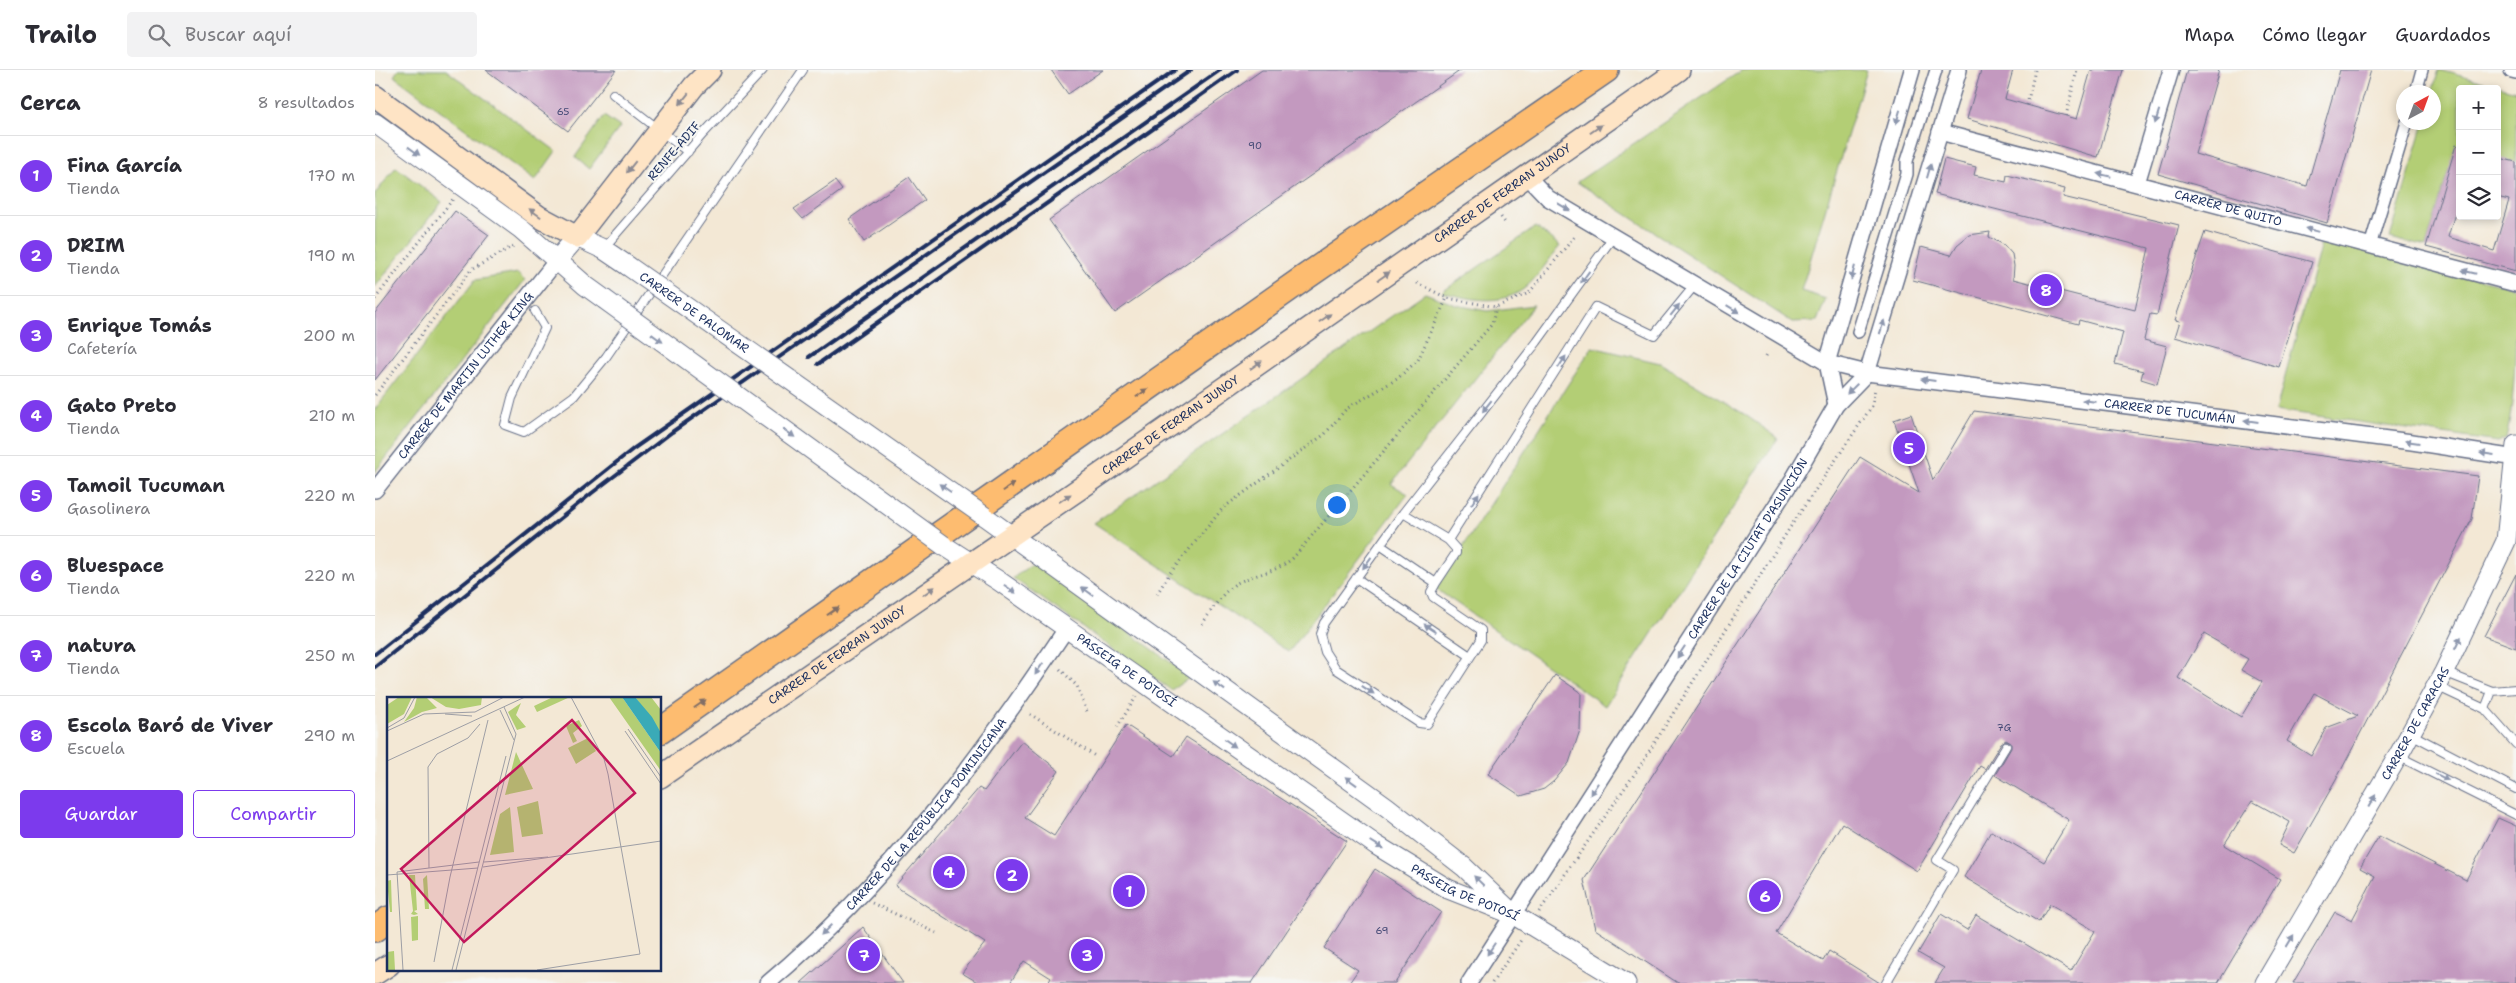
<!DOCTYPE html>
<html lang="es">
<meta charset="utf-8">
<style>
body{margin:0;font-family:"Shantell Sans",sans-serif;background:#f2f2f3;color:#2b2b33}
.controls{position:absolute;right:15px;top:15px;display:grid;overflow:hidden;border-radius:5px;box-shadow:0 2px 8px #0003}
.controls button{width:45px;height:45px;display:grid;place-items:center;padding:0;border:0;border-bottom:1px solid #e1e1e2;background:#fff;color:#2b2b33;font:25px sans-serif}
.compass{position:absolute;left:2021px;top:15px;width:45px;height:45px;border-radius:50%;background:#fff;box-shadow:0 2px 8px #0003;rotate:41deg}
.you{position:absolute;left:961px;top:434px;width:18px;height:18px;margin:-12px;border:4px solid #fff;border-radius:50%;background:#1a73e8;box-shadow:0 0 0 8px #1a73e833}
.badge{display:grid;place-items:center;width:32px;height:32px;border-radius:50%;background:#7c3aed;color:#fff;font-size:16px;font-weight:700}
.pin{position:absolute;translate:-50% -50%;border:2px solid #fff;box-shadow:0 1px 5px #0006}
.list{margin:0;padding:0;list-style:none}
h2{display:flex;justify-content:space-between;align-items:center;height:65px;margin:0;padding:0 20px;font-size:21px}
h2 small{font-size:16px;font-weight:400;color:#7c7c81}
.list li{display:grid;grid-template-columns:32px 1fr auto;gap:15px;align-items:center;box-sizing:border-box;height:80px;padding:0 20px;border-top:1px solid #e1e1e2}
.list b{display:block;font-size:19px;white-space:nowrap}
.list p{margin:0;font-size:16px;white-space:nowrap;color:#7c7c81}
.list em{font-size:16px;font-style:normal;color:#7c7c81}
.actions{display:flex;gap:10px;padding:15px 20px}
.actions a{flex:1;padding:11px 0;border:1px solid #7c3aed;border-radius:5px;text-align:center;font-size:18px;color:#7c3aed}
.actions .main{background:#7c3aed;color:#fff}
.icon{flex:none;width:28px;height:28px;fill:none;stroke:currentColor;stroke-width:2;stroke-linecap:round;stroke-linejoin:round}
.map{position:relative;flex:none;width:2141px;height:913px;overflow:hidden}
header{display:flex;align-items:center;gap:30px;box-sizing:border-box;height:70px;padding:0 25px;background:#fff;border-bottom:1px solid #e1e1e2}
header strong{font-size:24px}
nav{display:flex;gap:28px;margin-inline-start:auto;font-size:18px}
.search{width:350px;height:45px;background:#f2f2f3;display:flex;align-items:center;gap:12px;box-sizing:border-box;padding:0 18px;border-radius:5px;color:#7c7c81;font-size:19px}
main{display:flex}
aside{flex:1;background:#fff}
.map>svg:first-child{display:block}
</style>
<header>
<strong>Trailo</strong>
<div class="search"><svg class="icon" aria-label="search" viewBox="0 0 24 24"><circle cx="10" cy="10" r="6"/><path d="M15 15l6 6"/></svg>Buscar aquí</div>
<nav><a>Mapa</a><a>Cómo llegar</a><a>Guardados</a></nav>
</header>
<main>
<aside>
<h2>Cerca<small>8 resultados</small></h2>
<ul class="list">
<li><span class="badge">1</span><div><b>Fina García</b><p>Tienda</p></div><em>170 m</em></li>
<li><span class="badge">2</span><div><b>DRIM</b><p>Tienda</p></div><em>190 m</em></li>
<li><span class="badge">3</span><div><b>Enrique Tomás</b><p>Cafetería</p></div><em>200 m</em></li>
<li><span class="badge">4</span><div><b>Gato Preto</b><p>Tienda</p></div><em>210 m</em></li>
<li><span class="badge">5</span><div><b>Tamoil Tucuman</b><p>Gasolinera</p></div><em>220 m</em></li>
<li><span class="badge">6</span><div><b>Bluespace</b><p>Tienda</p></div><em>220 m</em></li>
<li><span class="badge">7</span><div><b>natura</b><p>Tienda</p></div><em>250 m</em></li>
<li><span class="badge">8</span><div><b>Escola Baró de Viver</b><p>Escuela</p></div><em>290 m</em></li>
</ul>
<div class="actions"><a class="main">Guardar</a><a>Compartir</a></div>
</aside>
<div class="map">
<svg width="2141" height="913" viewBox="0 0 2141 913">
<rect width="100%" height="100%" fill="#f6f6f2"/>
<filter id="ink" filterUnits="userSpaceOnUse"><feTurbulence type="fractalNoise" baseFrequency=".02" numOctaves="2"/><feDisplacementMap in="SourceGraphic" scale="10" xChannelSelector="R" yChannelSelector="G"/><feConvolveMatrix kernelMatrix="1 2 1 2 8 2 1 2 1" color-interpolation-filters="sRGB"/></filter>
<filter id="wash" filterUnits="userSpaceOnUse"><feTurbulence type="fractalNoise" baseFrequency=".0096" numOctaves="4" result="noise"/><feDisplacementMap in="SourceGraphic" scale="20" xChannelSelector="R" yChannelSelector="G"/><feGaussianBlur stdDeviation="1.12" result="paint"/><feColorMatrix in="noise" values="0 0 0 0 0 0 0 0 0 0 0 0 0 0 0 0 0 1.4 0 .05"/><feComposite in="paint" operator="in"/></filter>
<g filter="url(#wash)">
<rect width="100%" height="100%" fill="#f3e8d5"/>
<path fill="#b3ce74" stroke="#677e69" d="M23,0H71L181,81L160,111L19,6Z
M1367,0H1492L1426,221L1451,229L1442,251L1417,252L1202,112Z
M2064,0L2141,21V92L2122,98V19H2085V102L2074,99L2051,177L2015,168L2049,53L2058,52L2057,22Z
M229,46L245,57L214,99L200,87Z
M21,97L67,132L0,217V124Z
M1161,157L1185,176C1174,189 1163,207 1150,218C1126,237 1093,229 1067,222Z
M1947,170L2141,218C2141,263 2141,327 2131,369L2123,372L1901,340Z
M143,203L150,210L0,402V339L100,210Z
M1050,223L1081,235L1112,241L1159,235L1016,414L1033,424L914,582L719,453Z
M1217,277L1285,293L1369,344L1403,368L1230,636L1061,519Z
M658,493L816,607L796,620L638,508Z"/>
<g id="blocks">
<path fill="#c399bf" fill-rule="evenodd" d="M111,0H241L193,61Z
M676,0H728L693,24Z
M887,0H1086L740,243L674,150Z
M1606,0H1638L1630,29L1702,49L1716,0H1748L1723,87L1592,49Z
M1812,0H1844L1820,84L1932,116L1965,0H1996L1952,153L1783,104Z
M2081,75L2085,76V126L2073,167L2119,181L2134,130L2122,127V98L2125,88L2141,92V201L2051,177Z
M1569,89L1601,97L1599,105L1631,112L1632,105L1690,119L1688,127L1804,155L1782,245L1775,244L1769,270L1792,276L1782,314L1766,309L1768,301L1740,294L1748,262L1704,250L1703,254L1538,210L1546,177L1576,185L1582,175L1594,165L1615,162L1614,167L1629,175L1637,184L1639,196L1638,209L1760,240L1774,178L1560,124Z
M534,107L550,130L489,172L474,149Z
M460,111L467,120L428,149L419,139Z
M80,141L114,165L0,310V243Z
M1830,162L1937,192L1904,297L1800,267L1805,251L1800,250Z
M1599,341L2103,406L2097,449L1961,710L1919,783L1904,775L1915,752L1877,731L1849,775L1905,809L1843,913H1560L1569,898L1543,883L1566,844L1592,860L1601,845L1696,901L1720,861L1675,834L1664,852L1589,807L1616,761L1669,792L1694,750L1620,705L1636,678V673L1631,670L1626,673L1610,699L1605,696L1542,801L1467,753L1401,863L1448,891L1454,881L1505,913H1303L1220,859L1209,810L1485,387L1544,423L1519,350L1536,344L1558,410ZM1829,564L1873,589L1866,600L1887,612L1866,647L1803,608ZM1939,623L1983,646L1951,658L1936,686L1912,671Z
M2141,504V578L2109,566Z
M1180,605L1206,623L1205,660L1194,693L1179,711L1169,719L1146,726L1113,704Z
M751,655L798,686L811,667L972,771L877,913H673L676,908L649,891L635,913H604L587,903L610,873L520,816L604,718L609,721L647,671L684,701L650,748L679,766Z
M2123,748L2141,756V913H1918L1960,842L1977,850L2000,806L1985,798L2004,766L2091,810Z
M1000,799L1066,842L1020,913H974L983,900L949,878Z
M488,857L528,913H426Z"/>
</g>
</g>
<g filter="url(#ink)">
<use href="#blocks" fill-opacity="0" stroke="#677088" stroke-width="1"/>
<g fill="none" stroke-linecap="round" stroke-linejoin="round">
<defs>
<path id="service" d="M238,24L313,82
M228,179L328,64L388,0
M160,241L170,258L137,328L130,355L149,362L199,326L231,287L428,0
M1073,470L1221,237L1279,265L1319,216
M1005,475L1061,513L1081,483V479L1073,470L1028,443
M981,508L1095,586
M1061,513L1056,522L1058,527L1106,560V570L1052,654L1044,653L961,599L950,582L945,564L949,553L1028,443L1162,272L1238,167
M2069,602L2117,621L2141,619
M2061,616L2110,639L2141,674
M2110,639L2117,621
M2036,664L2141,719
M2023,686L2141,745
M1511,913L1578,800L1562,790L1631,676"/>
<path id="pedestrian" d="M2041,22L2047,0
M1995,176L2032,52
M1483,262L1532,104V91L1561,0"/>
<g id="minor">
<path d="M2137,0L2141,1"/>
<path id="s1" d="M1565,62L2141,214"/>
<path id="s2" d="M1152,106L1173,128L1452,293L1492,303L2037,372L2141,388"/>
<path d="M1762,113L1796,0"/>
<path d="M1461,335L1452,293L1537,0"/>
<path id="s3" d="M0,420L182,190"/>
<path id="s4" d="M393,913C512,813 606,687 691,559"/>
<path id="s5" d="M1094,913L1418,409L1461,335L1492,303L1584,0"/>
</g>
<g id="tertiary">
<path d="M0,53L146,159L211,216L229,229"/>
<path d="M182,190L202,167L228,179L253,196"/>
<path d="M609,446L1012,737L1089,797L1133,839"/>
<path id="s6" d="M568,475L624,511L1001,775L1073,819L1139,845L1251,913"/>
<path id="s7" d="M1890,913L2023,686L2069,602L2131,471L2141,375"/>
</g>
<g id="secondary">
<path d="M0,26L163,146L202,167L319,16L335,0"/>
<path id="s8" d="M285,707L710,415L1304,0"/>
<path d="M0,904L14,895"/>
</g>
<path id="trunk" d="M285,661L929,208L1231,0
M0,859L14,849"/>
</defs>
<use href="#service" stroke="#677088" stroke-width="10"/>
<use href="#pedestrian" stroke="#677088" stroke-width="14"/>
<use href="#minor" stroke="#677088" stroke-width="18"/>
<use href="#tertiary" stroke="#677088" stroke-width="21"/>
<use href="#secondary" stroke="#677088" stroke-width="24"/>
<use href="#trunk" stroke="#677088" stroke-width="28"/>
<path stroke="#677088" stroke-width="3" stroke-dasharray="1 4" stroke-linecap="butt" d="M1652,35L1660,0
M1691,46L1702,0
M1126,147L1131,154
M1042,213L1072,228L1121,237L1154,223L1200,166
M0,229L78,129
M1391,286L1392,284
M0,325L96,200L140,175
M782,524L795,503L848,438L950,364L971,339L1022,309L1043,290L1072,228
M827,554C838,539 848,520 864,512C885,502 898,504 918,488L1117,254L1121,237
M685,599L702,616L713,644
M655,644L720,686
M742,657L761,627
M497,833L561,863
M1164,842L1265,696L1416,456L1497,336L1500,318
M1117,913L1146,870"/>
<use href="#service" stroke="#fff" stroke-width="8"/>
<use href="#pedestrian" stroke="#fff" stroke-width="11"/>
<use href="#minor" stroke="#fff" stroke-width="15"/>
<use href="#tertiary" stroke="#fff" stroke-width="19"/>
<use href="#secondary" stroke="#fee4c5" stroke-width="21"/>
<use href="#trunk" stroke="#fdbc6f" stroke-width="25"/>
<path stroke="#1b2f5e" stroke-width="4" d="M434,287L845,0
M443,294L862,0
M0,584L258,379L800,0
M0,597L217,423L297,362L816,0"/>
<defs>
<g id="tertiary-bridge">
<path id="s9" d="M253,196L609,446"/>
<path d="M229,229L568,475"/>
</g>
</defs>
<use href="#tertiary-bridge" stroke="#677088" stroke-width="21" stroke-linecap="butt"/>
<use href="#tertiary-bridge" stroke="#fff" stroke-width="19"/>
</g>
<defs><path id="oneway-solid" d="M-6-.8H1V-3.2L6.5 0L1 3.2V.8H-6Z" transform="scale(1.25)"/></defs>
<g fill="#8c8a92">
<use href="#oneway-solid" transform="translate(309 29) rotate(128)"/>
<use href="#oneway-solid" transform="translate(1221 59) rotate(-35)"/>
<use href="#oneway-solid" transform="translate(256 97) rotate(128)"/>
<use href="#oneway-solid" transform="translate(160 143) rotate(-145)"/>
<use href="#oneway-solid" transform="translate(1009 206) rotate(-35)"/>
<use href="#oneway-solid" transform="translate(950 248) rotate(-35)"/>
<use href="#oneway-solid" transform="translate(881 295) rotate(-35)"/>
<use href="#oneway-solid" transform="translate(690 428) rotate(-34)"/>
<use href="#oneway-solid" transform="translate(554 521) rotate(-35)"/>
</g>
<g fill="#8d97ae">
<use href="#oneway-solid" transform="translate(1523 47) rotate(107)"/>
<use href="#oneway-solid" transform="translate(1782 47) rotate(107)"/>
<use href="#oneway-solid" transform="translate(39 81) rotate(36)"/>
<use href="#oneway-solid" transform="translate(1554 101) rotate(-74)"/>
<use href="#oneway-solid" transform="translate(1729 105) rotate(-167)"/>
<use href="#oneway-solid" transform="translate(1189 137) rotate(31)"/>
<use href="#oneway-solid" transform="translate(1937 160) rotate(-165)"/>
<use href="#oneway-solid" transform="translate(2094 202) rotate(-166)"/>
<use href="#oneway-solid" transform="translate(1478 203) rotate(105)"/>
<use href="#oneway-solid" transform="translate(1210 207) rotate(126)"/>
<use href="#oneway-solid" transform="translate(1358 239) rotate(31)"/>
<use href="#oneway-solid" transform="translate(1300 240) rotate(-52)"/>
<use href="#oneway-solid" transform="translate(1507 257) rotate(-72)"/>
<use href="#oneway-solid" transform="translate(282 268) rotate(36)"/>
<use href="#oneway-solid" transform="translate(1187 292) rotate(-57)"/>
<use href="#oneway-solid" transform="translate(1553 310) rotate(-173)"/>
<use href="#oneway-solid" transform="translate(1477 319) rotate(135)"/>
<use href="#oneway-solid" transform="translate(1714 331) rotate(-173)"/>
<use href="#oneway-solid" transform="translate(1112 336) rotate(128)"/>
<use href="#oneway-solid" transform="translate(1876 351) rotate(-173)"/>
<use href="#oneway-solid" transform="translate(414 363) rotate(36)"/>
<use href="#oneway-solid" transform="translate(2037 372) rotate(-172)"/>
<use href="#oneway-solid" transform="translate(2112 384) rotate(-173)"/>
<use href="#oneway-solid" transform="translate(570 418) rotate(-145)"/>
<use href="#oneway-solid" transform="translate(1100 429) rotate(-57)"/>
<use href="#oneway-solid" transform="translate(992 493) rotate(126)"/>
<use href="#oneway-solid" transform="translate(635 519) rotate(35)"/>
<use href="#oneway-solid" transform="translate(712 521) rotate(-144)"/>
<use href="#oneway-solid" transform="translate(1055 558) rotate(-146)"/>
<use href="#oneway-solid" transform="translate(2083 573) rotate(-64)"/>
<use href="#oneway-solid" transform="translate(1306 582) rotate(123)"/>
<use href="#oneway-solid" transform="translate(664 599) rotate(124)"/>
<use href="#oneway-solid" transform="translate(844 616) rotate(-144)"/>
<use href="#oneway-solid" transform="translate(993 620) rotate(33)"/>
<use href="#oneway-solid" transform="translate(855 673) rotate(35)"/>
<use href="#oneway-solid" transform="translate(2067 707) rotate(27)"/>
<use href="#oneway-solid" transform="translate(976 711) rotate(-144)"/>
<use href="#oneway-solid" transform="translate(1219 719) rotate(123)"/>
<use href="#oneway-solid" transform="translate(1997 731) rotate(-60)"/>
<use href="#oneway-solid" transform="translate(1002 775) rotate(32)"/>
<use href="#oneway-solid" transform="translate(1104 811) rotate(-136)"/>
<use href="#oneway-solid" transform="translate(451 860) rotate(135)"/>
<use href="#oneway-solid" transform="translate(1915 871) rotate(-59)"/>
<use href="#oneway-solid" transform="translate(1116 879) rotate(123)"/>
</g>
<g fill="#816e66">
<use href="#oneway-solid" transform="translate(767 323) rotate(-35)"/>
<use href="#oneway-solid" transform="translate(634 417) rotate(-35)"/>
<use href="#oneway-solid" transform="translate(458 541) rotate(-35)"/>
<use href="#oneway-solid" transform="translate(325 634) rotate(-35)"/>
</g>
</g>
<g text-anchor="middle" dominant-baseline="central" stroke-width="4.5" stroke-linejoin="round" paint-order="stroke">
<g font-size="10" fill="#454a76">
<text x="188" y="41">65</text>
<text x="880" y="75">90</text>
<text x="1629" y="657">7G</text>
<text x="1007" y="860">69</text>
</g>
<g font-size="12" fill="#1b2f5e" stroke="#f6f6f2">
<text transform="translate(299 81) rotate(-49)">RENFE-ADIF</text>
<text stroke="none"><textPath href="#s8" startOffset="1025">CARRER DE FERRAN JUNOY</textPath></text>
<text stroke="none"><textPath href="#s1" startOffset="298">CARRER DE QUITO</textPath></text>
<text stroke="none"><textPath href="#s9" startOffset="81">CARRER DE PALOMAR</textPath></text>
<text stroke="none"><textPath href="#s3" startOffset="146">CARRER DE MARTIN LUTHER KING</textPath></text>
<text stroke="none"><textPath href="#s2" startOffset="701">CARRER DE TUCUMÁN</textPath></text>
<text stroke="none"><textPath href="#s8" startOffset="620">CARRER DE FERRAN JUNOY</textPath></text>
<text stroke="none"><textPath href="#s5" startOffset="516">CARRER DE LA CIUTAT D'ASUNCIÓN</textPath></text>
<text stroke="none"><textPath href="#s8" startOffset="215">CARRER DE FERRAN JUNOY</textPath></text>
<text stroke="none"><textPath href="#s6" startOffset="222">PASSEIG DE POTOSÍ</textPath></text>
<text stroke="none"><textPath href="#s7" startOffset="300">CARRER DE CARACAS</textPath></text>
<text stroke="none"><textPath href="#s4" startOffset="232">CARRER DE LA REPÚBLICA DOMINICANA</textPath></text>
<text stroke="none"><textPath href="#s6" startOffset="628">PASSEIG DE POTOSÍ</textPath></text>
</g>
</g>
<g transform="translate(12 627)">
<rect width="274" height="274" fill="#f3e8d5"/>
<path d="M12,0H25L17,17L0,27V8ZM30,0H39L50,11L35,15L17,25L27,11ZM43,0H95L94,8L72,12L59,10ZM166,0H183L150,15L147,9ZM222,0H235L274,56V74ZM248,0H264L274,13V36ZM134,6L129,18L139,30L130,33L121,15ZM192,23L195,29L186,36L190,44L186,46L179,29ZM201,41L209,54L189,67L181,51ZM129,55L146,92L118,98ZM151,104L156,137L135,140L130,110ZM123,110L127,155L103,158L113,117ZM22,178H28L30,213L27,214L31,217L27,218L24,217L26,214ZM40,178L42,212H38L36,182ZM4,183L5,215H3L0,184ZM31,219V243L25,244L24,220ZM7,254L8,273H0V255Z" fill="#b3ce74"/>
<path d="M235,0H248L265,20L274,36V56Z" fill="#3aaab7"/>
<path fill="none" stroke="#9d9ea5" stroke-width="1" d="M117,10L129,37M113,13L127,43M58,17L85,19M0,31L17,21L28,0M241,32L274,80M0,34L37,17L88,15L117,0M238,34L274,87M81,41L93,27M0,64L138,0M97,165L161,160M96,170L274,144M42,171L92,165M0,178L91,171M47,265L63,180L101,23M16,273L10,175L42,171L41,70L50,57L81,41M65,273L119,59M69,273L129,37M150,273L253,257L221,77L217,62L184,0"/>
<path fill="#c2185b" fill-opacity="0.15" stroke="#c2185b" stroke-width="2.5" d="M185,23L248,96L77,245L14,172Z"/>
<rect width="274" height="274" fill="none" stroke="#1b2f5e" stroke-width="2.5"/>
</g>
</svg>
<div class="controls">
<button>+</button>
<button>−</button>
<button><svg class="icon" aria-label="layers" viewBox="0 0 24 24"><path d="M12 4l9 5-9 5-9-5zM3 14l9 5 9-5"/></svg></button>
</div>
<svg class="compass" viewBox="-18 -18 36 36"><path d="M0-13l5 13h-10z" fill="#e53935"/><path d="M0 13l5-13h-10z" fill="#7c7c81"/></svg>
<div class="you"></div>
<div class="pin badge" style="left:754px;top:821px">1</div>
<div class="pin badge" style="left:637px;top:805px">2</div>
<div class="pin badge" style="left:712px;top:885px">3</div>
<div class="pin badge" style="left:574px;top:802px">4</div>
<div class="pin badge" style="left:1534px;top:378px">5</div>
<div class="pin badge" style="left:1390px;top:826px">6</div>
<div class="pin badge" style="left:489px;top:885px">7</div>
<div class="pin badge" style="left:1671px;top:220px">8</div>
</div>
</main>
